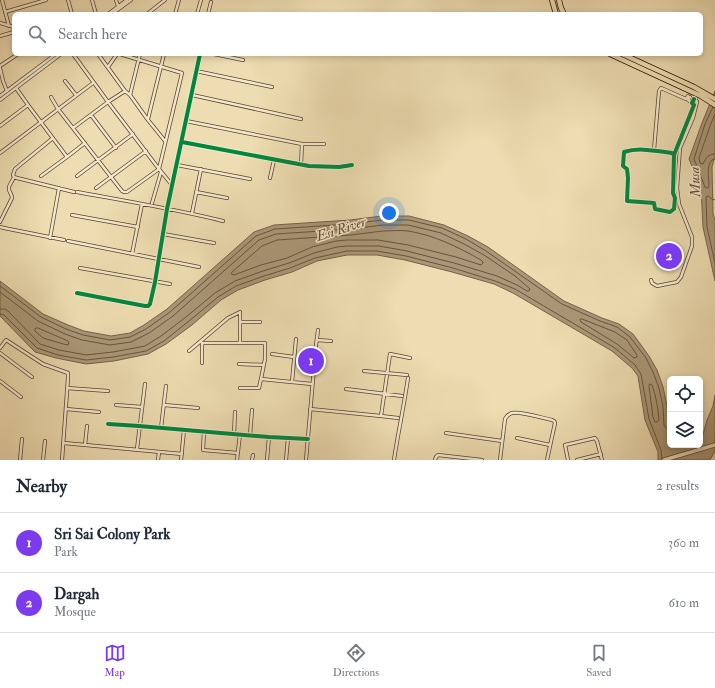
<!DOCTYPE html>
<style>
body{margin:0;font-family:"IM FELL Double Pica",serif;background:#f6f6f7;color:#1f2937}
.controls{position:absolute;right:12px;bottom:12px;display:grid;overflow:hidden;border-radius:6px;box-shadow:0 2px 6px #0003}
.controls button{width:36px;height:36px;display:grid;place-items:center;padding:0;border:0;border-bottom:1px solid #e0e1e3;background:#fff;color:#1f2937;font:20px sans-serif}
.you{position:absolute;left:389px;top:213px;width:14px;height:14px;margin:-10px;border:3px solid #fff;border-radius:50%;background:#1a73e8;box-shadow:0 0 0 6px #1a73e833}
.badge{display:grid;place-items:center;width:26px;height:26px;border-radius:50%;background:#7c3aed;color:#fff;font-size:13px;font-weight:700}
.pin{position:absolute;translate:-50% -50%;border:2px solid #fff;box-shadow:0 1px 4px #0006}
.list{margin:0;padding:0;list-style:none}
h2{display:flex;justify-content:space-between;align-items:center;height:52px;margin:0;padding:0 16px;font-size:17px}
h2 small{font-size:13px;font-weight:400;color:#747a83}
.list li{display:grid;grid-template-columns:26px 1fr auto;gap:12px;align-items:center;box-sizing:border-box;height:60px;padding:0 16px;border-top:1px solid #e0e1e3}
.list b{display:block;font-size:15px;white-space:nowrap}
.list p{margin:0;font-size:13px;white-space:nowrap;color:#747a83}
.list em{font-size:13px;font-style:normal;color:#747a83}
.icon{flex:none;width:22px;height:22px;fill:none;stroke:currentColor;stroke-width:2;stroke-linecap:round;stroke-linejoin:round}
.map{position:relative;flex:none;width:715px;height:460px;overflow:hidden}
.search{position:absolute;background:#fff;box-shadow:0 2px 6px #0003;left:12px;right:12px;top:12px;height:44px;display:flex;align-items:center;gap:10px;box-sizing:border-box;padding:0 14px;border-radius:6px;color:#747a83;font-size:15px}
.sheet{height:172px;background:#fff}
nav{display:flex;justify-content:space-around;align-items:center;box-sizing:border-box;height:56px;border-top:1px solid #e0e1e3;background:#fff;font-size:11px;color:#747a83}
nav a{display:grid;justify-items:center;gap:2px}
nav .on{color:#7c3aed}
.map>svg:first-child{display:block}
</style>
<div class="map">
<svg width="715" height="460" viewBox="0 0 715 460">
<rect width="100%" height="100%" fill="#eeddb2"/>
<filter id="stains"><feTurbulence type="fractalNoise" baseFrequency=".005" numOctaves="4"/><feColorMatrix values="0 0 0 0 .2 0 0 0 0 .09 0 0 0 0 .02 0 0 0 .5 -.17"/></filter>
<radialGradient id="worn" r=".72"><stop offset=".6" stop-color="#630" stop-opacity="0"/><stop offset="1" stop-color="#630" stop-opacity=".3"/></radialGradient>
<path fill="#aa9777" stroke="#756149" d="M715,91V156L712,167L713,214L715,220V281L703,227L701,187L689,159L702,123Z
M382,216H409L444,225L468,236L488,247L564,301L602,318L619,324L633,334L649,356L657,370L663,387L667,406L668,428L670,431V445H700V438H702L707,420L713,406L715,395V437L714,453L710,460H658V452L645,420L638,376L632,368L612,351L513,293L494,284L452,272L405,260L377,255H347L317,261L292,272L265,280L238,290L221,300L192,325L166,344L148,354L114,361L86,364L56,358L35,352L0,316V281L43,314L68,325L84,331L111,336L130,333L144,325L167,309L254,232L274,225L350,220Z"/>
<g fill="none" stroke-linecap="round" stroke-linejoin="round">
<path stroke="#68543e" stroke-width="1" d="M713,107L705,124L694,159L705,187L706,188H708L709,186C709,178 706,166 712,160L715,159
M715,114L710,126L699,158L700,163L703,164C706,158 708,154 715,154
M715,200L712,199L708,196L706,197L707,227L715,263
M383,231C391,231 400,230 408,231C434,235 458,247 481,260L483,262V263L481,265L456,257L408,245L378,240H347L336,241L312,247L287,258L261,265L234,275L231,274L232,272L262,246L277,240L351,235Z
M0,286L41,317L66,329L83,335L110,340L130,337L146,329L170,312L256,236L275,229L350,224L382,220H409L442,228L466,239L486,251L562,304L600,321L617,327L630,337L646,358L653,372L659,388L663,407L664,425L666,428L670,429
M0,292L38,321L65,334L82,340L110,345L131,342L149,333L173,316L259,240L276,234L351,229L383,225H408L441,233L464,244L484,255L515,276L530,289L529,291H527L517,285L497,276L454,263L407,251L379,246H347L337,247L314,253L289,263L263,271L235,281L215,293L186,317L161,336L145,346L113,352L86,355L59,350L40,344L8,311L5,309H0
M0,314L4,315L37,348L58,355L86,360L113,357L146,351L164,341L189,321L218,297L236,286L264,276L290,268L315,258L347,251H377L406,256L453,268L495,281L515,289L615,348L635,365L641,374L649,419L661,450L662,459
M582,319L615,332L627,340L637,355V357L634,358L617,344L581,322L580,320Z
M36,328H38L68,341L69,344L67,345L43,338L35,331Z
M650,384L652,385C656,396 658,408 659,420L657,422H655L653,417L649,386Z"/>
<defs>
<path id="minor" d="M2,0L9,26
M68,0L72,14
M92,0L96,14
M116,0L118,6
M5,12L46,0
M108,14L127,0
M112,14L131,0
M147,14L165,0
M175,14L179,0
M197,14L201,0
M208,14L211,2
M0,23L14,27
M0,36L14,32
M73,54L108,102L159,169L172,185
M98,54L125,91
M214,54L243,60
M0,66L18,54
M108,67L117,54
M0,68L3,81L7,91
M196,71L272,87
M65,81L76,95
M130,95L140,54
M192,95L301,119
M0,96L56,54
M51,97L58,109L122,191L124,192H127L159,169L182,73L120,54
M690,97L688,100L692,103
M0,100L61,54
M28,105L67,157L85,143
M91,115L116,148
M148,119L164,54
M186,121L302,144H324
M0,126L28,105L16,88
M73,128L108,102L125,91L130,95L148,120L165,141
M53,138L15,169L13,175L14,177L17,178L74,192
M182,142L309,166L339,167L352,165
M654,150L659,91L661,88L686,99L688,96
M0,153L93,83
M674,155L673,193L675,198L674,209L670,212L655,209L654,203L627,201L628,178L627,169L623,166L624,152C639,147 656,151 672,153L674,155L694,105L692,103L694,99
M177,165L250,179
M301,165L302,144
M41,176L67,157
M77,176L133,134
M270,178L274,160
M96,188L146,151
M77,192C126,201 175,209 223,221
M196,192L227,198
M152,203L161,172
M192,213L201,169
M72,215L138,227
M0,222L12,198C12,194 9,192 9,189C8,185 13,181 14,177
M0,227L4,228L64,240
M163,234L214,243
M50,238L59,188
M68,241L199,267
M132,254L142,204
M80,268L170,284
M651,280L652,283L657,286L677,282L681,277L692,246V237L679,204L677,188L680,148L693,118L697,102L696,100
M77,293L145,306H148L150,304L155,282L167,209L200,54
M240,322H260
M317,340L331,341
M202,343H265V359L261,379L312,384
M0,348L6,340L43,364L68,373V378L62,460
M189,351L228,318L240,312V343
M0,353L32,377
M272,354L294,357
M202,363V343
M239,364L264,365
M364,371L407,375
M0,381L21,397
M292,382L296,339
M67,388L108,391
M240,388H259L261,379
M346,389L402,396
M116,405L142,407
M164,405L198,408
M66,409L99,412
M310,409L381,416L390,354L410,358
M381,416L398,418
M108,424L139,426L269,437L308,439
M161,428L166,386
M204,431L203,450L238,453
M446,433L502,441
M234,434L235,412
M250,435L252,410
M517,438L550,445
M64,443L182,454
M85,445L87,426
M137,449L145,384
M20,460L22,439
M43,460L45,441
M158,460L159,452
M181,460L184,430
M237,460L240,434
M252,460L253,455
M267,460L269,437
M286,460L288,438
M306,460L316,345L318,330
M394,460C398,433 404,406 408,378
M435,460L436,457L438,455L482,460
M500,460L505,419C507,416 508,414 512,413C521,411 542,418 552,420L554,421L555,423L547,460
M568,460L565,445L595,438L597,441L602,460
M577,460L601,454"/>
<path id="tertiary" d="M664,460L715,445"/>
<path id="trunk" d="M552,0L556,14
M559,0L561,8L564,14
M610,54L701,96L715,105
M622,54L694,87L715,99"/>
</defs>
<use href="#minor" stroke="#584330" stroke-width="4"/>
<use href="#tertiary" stroke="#584330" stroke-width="5"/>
<use href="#trunk" stroke="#261004" stroke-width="6"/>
<use href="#minor" stroke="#f4e9cd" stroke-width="2.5"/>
<use href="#tertiary" stroke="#f4e9cd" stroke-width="3.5"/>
<use href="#trunk" stroke="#eeddb2" stroke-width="4.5"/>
<defs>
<path id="cycleway" d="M182,142L309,166L339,167L352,165
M674,155L673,193L675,198L674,209L670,212L655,209L654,203L627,201L628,178L627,169L623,166L624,152C639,147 656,151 672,153L674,155L694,105L692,103L694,99
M77,293L145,306H148L150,304L155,282L167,209L200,54
M108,424L139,426L269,437L308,439"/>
</defs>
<use href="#cycleway" stroke="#f4e9cd" stroke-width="6"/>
<use href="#cycleway" stroke="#00873e" stroke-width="4"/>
</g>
<g text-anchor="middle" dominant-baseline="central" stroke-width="3" stroke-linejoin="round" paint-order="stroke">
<g font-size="14" font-style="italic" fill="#614d38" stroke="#f4e9cd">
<text transform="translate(695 182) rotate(-93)">Musa</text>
<text transform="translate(341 229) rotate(-18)">Esi River</text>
</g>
</g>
<rect width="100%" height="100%" filter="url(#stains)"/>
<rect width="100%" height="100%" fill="url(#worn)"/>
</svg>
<div class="controls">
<button><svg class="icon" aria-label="locate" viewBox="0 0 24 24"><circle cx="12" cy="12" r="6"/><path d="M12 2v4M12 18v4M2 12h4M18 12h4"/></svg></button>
<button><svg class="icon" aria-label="layers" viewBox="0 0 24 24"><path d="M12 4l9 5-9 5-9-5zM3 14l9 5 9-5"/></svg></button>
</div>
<div class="you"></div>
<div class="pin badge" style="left:311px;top:361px">1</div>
<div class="pin badge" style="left:669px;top:256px">2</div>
<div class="search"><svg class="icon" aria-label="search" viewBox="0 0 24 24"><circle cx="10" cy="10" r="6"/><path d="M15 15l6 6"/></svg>Search here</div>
</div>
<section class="sheet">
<h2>Nearby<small>2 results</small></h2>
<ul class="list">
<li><span class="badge">1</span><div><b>Sri Sai Colony Park</b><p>Park</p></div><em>360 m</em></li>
<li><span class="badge">2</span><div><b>Dargah</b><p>Mosque</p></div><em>610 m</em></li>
</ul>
</section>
<nav>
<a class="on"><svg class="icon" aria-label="map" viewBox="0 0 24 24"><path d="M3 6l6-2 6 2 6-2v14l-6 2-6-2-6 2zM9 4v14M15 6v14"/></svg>Map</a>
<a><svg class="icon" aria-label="directions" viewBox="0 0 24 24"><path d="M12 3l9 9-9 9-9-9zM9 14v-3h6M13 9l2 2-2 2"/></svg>Directions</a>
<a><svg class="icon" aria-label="saved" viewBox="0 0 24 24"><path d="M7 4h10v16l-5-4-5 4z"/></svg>Saved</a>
</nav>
